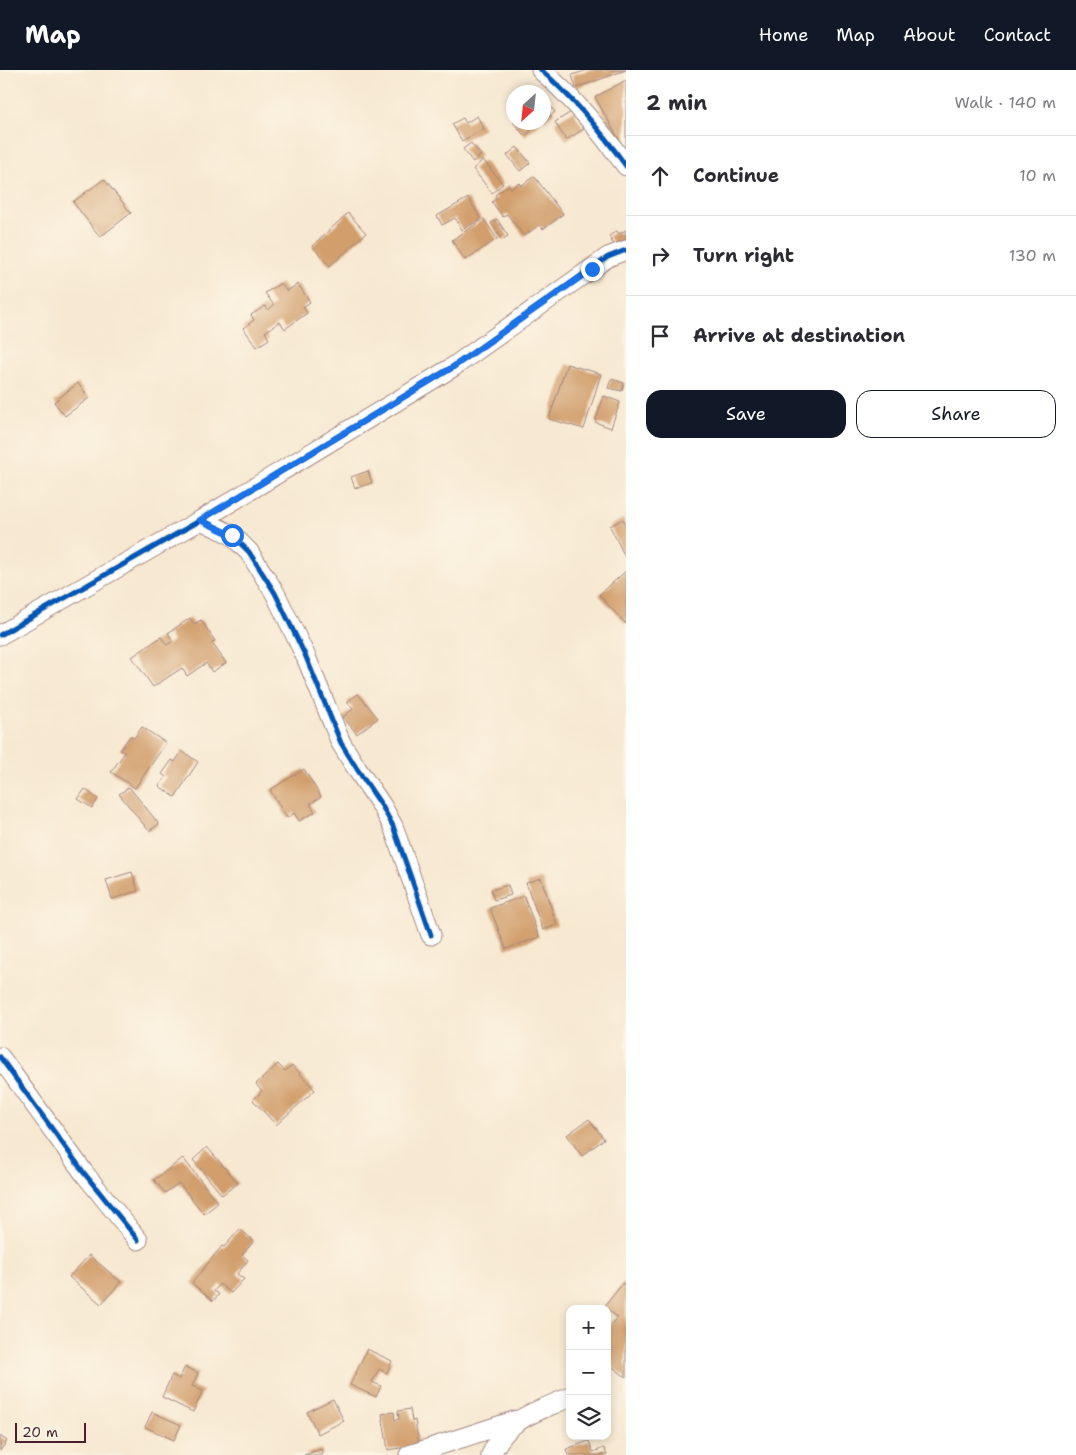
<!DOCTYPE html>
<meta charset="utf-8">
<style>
body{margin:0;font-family:"Shantell Sans",sans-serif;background:#f7f7f7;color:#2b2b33}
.controls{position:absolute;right:15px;bottom:15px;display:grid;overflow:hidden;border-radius:10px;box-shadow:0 2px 8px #0003}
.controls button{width:45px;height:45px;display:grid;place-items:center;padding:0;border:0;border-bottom:1px solid #e1e1e2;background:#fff;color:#2b2b33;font:25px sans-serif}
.compass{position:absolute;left:506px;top:15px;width:45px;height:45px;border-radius:50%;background:#fff;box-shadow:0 2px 8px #0003;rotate:207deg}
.scale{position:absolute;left:15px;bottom:12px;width:71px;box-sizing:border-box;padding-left:5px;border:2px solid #4a1f2b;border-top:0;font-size:14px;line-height:18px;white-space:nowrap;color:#4a1f2b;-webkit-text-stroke:4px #fcf5e5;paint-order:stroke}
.stop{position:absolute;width:15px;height:15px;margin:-11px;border:4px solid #1a73e8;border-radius:50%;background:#fff}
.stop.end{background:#1a73e8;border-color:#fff;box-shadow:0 1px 5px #0008}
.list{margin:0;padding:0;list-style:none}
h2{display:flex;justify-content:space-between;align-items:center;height:65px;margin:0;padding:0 20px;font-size:21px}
h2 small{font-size:16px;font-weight:400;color:#7c7c81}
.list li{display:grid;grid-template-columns:32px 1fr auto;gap:15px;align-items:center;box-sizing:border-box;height:80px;padding:0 20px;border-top:1px solid #e1e1e2}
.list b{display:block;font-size:19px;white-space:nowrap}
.list em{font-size:16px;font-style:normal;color:#7c7c81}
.actions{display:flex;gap:10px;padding:15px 20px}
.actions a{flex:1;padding:11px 0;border:1px solid #111827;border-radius:15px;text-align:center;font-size:18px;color:#111827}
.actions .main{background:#111827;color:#fff}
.icon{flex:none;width:28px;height:28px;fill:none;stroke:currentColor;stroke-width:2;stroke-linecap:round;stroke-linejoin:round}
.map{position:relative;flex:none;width:626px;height:1385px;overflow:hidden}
header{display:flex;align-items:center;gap:30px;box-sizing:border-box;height:70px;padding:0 25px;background:#111827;color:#fff}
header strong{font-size:24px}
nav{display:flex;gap:28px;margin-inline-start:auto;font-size:18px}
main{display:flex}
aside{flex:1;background:#fff}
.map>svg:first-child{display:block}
</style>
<header>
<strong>Map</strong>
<nav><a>Home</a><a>Map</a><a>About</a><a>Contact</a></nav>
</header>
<main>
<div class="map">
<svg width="626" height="1385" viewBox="0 0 626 1385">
<rect width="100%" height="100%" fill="#fcf5e5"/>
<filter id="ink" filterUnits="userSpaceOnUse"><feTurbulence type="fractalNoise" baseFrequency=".02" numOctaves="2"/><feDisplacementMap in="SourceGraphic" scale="10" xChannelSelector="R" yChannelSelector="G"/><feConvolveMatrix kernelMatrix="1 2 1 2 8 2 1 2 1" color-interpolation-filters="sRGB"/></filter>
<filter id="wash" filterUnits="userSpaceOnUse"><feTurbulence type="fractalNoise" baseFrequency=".0096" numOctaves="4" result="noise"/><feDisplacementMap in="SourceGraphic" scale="20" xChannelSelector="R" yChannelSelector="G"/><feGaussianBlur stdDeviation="1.12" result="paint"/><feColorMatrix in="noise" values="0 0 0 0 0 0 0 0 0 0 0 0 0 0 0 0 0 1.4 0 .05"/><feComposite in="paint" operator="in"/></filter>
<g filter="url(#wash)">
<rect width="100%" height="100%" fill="#f7e8d1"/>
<g id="blocks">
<path fill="#d19e6c" d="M588,0H626L576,18L572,5Z
M626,10V82L595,27Z
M544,28L555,42L544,51Z
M573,41L584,59L566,70L555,52Z
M477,46L484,59L462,71L452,54L463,48L466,53Z
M513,52H541L525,66Z
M471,73L481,85L473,92L463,79Z
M517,77L530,93L520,101L507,85Z
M483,90L503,114L492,123L473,99Z
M534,106L563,144L543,159L539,155L524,166L507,144L503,147L492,132L497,128L495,125L509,115L511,118L519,113L521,116Z
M104,109L131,143L100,167L73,132Z
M468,128L481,149L462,160L455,148L442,155L437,146Z
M348,143L366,163L330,196L312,176Z
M484,149L497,169L465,190L452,170Z
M497,149L508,166L502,170L491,153Z
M626,160V175L617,180L609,166L617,161L619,164Z
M281,213L287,221L298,214L310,232L303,237L307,243L285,259L280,252L265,262L269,269L257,277L243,258L254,250L251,245L265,236L268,240L274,235L265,223Z
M567,294L601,304L584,359L549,349Z
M611,309L624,313L622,321L608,318Z
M78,313L89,328L65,346L54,332Z
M604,326L620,332L611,358L595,352Z
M368,401L372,413L355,418L351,407Z
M623,449L626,455V489L610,456Z
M626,501V554L599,525Z
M190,548L194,554L201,550L215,571L212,573L226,593L212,602L206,593L187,606L182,598L153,617L132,587L161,567L167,575L173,571L168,563Z
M358,624L378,648L357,664L343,647L353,639L347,632Z
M142,657L166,673L135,718L111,702L125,682L120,680L130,666L134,668Z
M182,681L198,692L175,727L159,716L166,707L162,704L172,690L175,692Z
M304,699L321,727L310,734L315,742L299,751L294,743L287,748L270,720Z
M129,717L159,754L149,761L119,724Z
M85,719L98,729L92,738L78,729Z
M132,802L138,821L112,829L106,810Z
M541,808L557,855L543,860L526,813Z
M508,815L511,825L494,830L491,820Z
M524,826L539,867L506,879L490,838Z
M278,994L285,1001L292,995L315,1020L276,1055L253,1030L262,1021L256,1014Z
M589,1049L604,1069L582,1086L567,1065Z
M207,1077L238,1113L222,1125L193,1090Z
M183,1088L218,1133L204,1144L179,1113L165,1123L154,1110Z
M240,1159L254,1171L242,1185L248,1190L237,1204L244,1209L231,1223L220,1214L214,1221L219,1224L213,1231L192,1213L222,1176L224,1177Z
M89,1185L121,1212L101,1234L69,1207Z
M623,1213L626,1215V1307L607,1293V1259L617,1247L604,1237Z
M367,1279L392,1291L387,1303L379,1299L372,1312L381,1316L376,1327L350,1315Z
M185,1297L198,1303L192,1316L203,1321L193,1342L162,1327L172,1305L179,1309Z
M333,1329L344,1351L318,1364L307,1342Z
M410,1339L412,1351L415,1350L419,1375L388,1380L382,1344L394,1342L395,1350L399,1349L398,1341Z
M152,1342L181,1355L174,1370L145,1357Z
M0,1366L7,1371L0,1381Z
M589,1371L593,1382L604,1378L607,1385H568L566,1379Z
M321,1379L323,1385H304Z"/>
</g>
</g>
<g filter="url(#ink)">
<use href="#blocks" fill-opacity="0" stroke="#a0847e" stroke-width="1"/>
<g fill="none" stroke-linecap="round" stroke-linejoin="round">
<defs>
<path id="minor" d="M541,0C573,28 601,61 626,96
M201,450L232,465L249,482L275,523L306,587L341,673L357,699L382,736L393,756L431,865
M0,565L201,450L453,297L608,187L626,180
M0,987L84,1103L138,1170
M409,1385L517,1350
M491,1385C507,1347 535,1343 570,1327"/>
</defs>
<use href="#minor" stroke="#a0847e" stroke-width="21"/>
<use href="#minor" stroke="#fff" stroke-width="19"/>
<defs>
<path id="cycleway" d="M541,0C573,28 601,61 626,96
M201,450L232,465L249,482L275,523L306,587L341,673L357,699L382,736L393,756L431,865
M0,565L201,450L453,297L608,187L626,180
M0,987L84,1103L138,1170"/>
</defs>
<use href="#cycleway" stroke="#fcf5e5" stroke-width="8"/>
<use href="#cycleway" stroke="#0057b8" stroke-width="5"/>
</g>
</g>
<g fill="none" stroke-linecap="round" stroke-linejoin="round" filter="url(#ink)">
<path stroke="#1a73e8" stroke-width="6" d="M232,465L200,450L453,297L592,199"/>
</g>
</svg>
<div class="controls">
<button>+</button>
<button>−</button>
<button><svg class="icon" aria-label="layers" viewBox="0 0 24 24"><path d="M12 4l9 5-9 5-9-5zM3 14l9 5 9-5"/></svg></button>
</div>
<svg class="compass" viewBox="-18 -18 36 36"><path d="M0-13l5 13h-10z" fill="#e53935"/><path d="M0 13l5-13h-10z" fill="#7c7c81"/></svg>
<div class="scale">20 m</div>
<div class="stop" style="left:232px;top:465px"></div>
<div class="stop end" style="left:592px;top:199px"></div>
</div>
<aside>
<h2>2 min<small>Walk · 140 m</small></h2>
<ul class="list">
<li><svg class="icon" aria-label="ahead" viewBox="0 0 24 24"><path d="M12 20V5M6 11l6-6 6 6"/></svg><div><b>Continue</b></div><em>10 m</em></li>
<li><svg class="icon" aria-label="right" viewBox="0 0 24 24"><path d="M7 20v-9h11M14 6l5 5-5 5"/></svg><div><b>Turn right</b></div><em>130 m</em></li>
<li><svg class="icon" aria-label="arrive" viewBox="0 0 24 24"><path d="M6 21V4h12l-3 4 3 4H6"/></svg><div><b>Arrive at destination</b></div></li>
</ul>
<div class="actions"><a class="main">Save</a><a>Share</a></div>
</aside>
</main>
